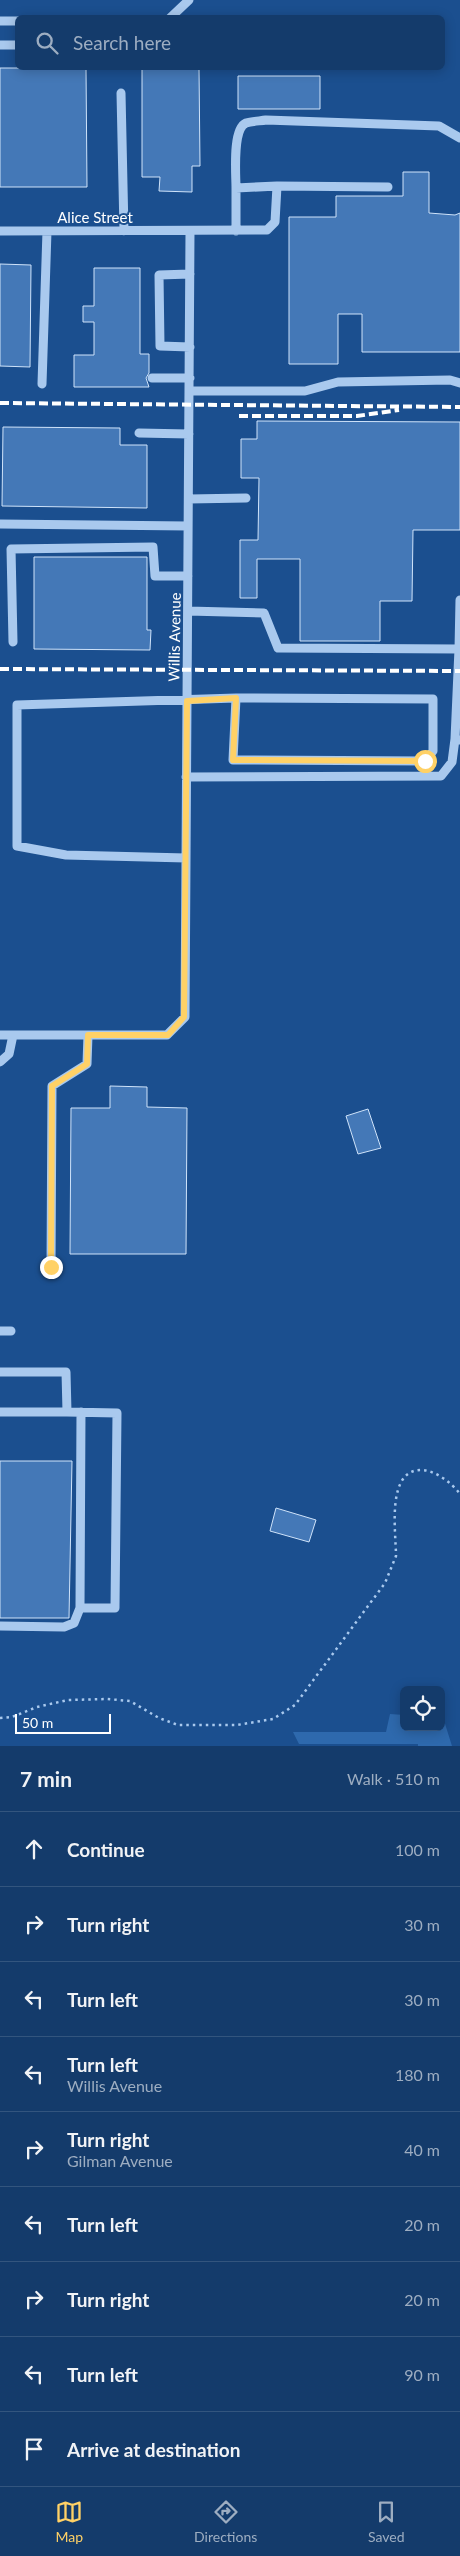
<!DOCTYPE html>
<meta charset="utf-8">
<style>
body{margin:0;font-family:Lato,sans-serif;background:#214673;color:#f1f3f6}
.controls{position:absolute;right:15px;bottom:15px;display:grid;overflow:hidden;border-radius:8px;box-shadow:0 2px 12px #0003}
.controls button{width:45px;height:45px;display:grid;place-items:center;padding:0;border:0;border-bottom:1px solid #33557e;background:#143b6b;color:#f1f3f6;font:25px sans-serif}
.scale{position:absolute;left:15px;bottom:12px;width:96px;box-sizing:border-box;padding-left:5px;border:2px solid #fff;border-top:0;font-size:14px;line-height:18px;white-space:nowrap;color:#fff;-webkit-text-stroke:4px #1b4f8f;paint-order:stroke}
.stop{position:absolute;width:15px;height:15px;margin:-11px;border:4px solid #ffd166;border-radius:50%;background:#fff}
.stop.end{background:#ffd166;border-color:#fff;box-shadow:0 1px 5px #0008}
.list{margin:0;padding:0;list-style:none}
h2{display:flex;justify-content:space-between;align-items:center;height:65px;margin:0;padding:0 20px;font-size:21px}
h2 small{font-size:16px;font-weight:400;color:#9dadc1}
.list li{display:grid;grid-template-columns:32px 1fr auto;gap:15px;align-items:center;box-sizing:border-box;height:75px;padding:0 20px;border-top:1px solid #33557e}
.list b{display:block;font-size:19px;white-space:nowrap}
.list p{margin:0;font-size:16px;white-space:nowrap;color:#9dadc1}
.list em{font-size:16px;font-style:normal;color:#9dadc1}
.icon{flex:none;width:28px;height:28px;fill:none;stroke:currentColor;stroke-width:2;stroke-linecap:round;stroke-linejoin:round}
.map{position:relative;flex:none;width:460px;height:1746px;overflow:hidden}
.search{position:absolute;background:#143b6b;box-shadow:0 2px 12px #0003;left:15px;right:15px;top:15px;height:55px;display:flex;align-items:center;gap:12px;box-sizing:border-box;padding:0 18px;border-radius:8px;color:#9dadc1;font-size:19px}
.sheet{height:740px;background:#143b6b}
nav{display:flex;justify-content:space-around;align-items:center;box-sizing:border-box;height:70px;border-top:1px solid #33557e;background:#143b6b;font-size:14px;color:#9dadc1}
nav a{display:grid;justify-items:center;gap:2px}
nav .on{color:#ffd166}
.map>svg:first-child{display:block}
</style>
<div class="map">
<svg width="460" height="1746" viewBox="0 0 460 1746">
<rect width="100%" height="100%" fill="#1b4f8f"/>
<path fill="#2e69ad" d="M441,1711L452,1746H418V1744H299L293,1732H386L390,1714L404,1715V1727H441Z"/>
<path fill="#4478b7" stroke="#cfe3fa" d="M0,68H86L87,187H0Z
M142,68H199L200,166H192V192L159,191L160,177H142Z
M238,76H320V109H238Z
M403,172H429V213L455,215L460,213V352H362V314H338V364H289V217H336V196H403Z
M0,264L31,265L30,367L0,366Z
M94,268H140V354H149V373L146,378L149,387H74V355H94V322H83V306H94Z
M257,421L460,422V530H413L412,601H380V641H300V559H257V598H240V540H258L259,478H241V439H257Z
M3,427L120,428V445H147V508L2,506Z
M34,557H147V630H151L150,650L34,649Z
M110,1086L147,1087V1107L187,1108L186,1254H70L71,1108H110Z
M368,1109L381,1148L358,1154L346,1116Z
M0,1461H72L69,1618H0Z
M276,1508L316,1520L309,1542L270,1531Z"/>
<g fill="none" stroke-linecap="round" stroke-linejoin="round">
<path stroke="#a9c9ee" stroke-width="2.5" stroke-dasharray="2.5 4" stroke-linecap="butt" d="M0,1718L12,1717L37,1707L68,1700L107,1699L130,1701L159,1718L178,1725H237L273,1719L295,1705L385,1583L396,1556C396,1532 386,1470 421,1470C435,1470 452,1483 460,1494"/>
<path stroke="#a9c9ee" stroke-width="9" d="M170,18L189,0
M0,21H18
M0,45H18
M121,93L124,231
M236,188C236,174 232,129 246,123C252,121 261,121 266,120L439,126L460,138
M0,231L267,230L275,222L277,186L388,187
M236,231V188L277,186
M190,274L159,275L160,346L190,347
M152,378H190
M42,384L47,231
M190,391H305L338,382L450,380L460,383
M139,433L189,434
M189,499L246,498
M0,524L188,526
M188,611L264,613L278,648L459,649L460,600
M13,642L11,549L153,547L155,576H188
M459,649L455,739L459,740
M186,777L441,776L452,762L455,739
M186,858L66,855L17,846V705L236,698L433,699V751L425,761L233,760L236,698
M0,1035H167L185,1017L190,232
M0,1062L9,1054L13,1035
M51,1267L52,1086L87,1064L88,1035
M0,1331H11
M0,1372H66L67,1412L117,1413L115,1608H80L81,1412
M0,1412H67
M0,1626L64,1627L74,1623L80,1608"/>
<path stroke="#fff" stroke-width="4" stroke-dasharray="9 4" stroke-linecap="butt" d="M0,403L460,407
M239,416H357L399,410
M0,669L460,671"/>
</g>
<g fill="none" stroke-linecap="round" stroke-linejoin="round">
<path stroke="#ffd166" stroke-width="6" d="M51,1267L52,1086L87,1064L88,1035H168L184,1017L187,701L236,698L233,760L425,761"/>
</g>
<g text-anchor="middle" dominant-baseline="central" stroke-width="4" stroke-linejoin="round" paint-order="stroke">
<g font-size="15" fill="#fff" stroke="#1b4f8f">
<text x="95" y="217">Alice Street</text>
<text transform="translate(174 637) rotate(-89)">Willis Avenue</text>
</g>
</g>
</svg>
<div class="controls">
<button><svg class="icon" aria-label="locate" viewBox="0 0 24 24"><circle cx="12" cy="12" r="6"/><path d="M12 2v4M12 18v4M2 12h4M18 12h4"/></svg></button>
</div>
<div class="scale">50 m</div>
<div class="stop" style="left:425px;top:761px"></div>
<div class="stop end" style="left:51px;top:1267px"></div>
<div class="search"><svg class="icon" aria-label="search" viewBox="0 0 24 24"><circle cx="10" cy="10" r="6"/><path d="M15 15l6 6"/></svg>Search here</div>
</div>
<section class="sheet">
<h2>7 min<small>Walk · 510 m</small></h2>
<ul class="list">
<li><svg class="icon" aria-label="ahead" viewBox="0 0 24 24"><path d="M12 20V5M6 11l6-6 6 6"/></svg><div><b>Continue</b></div><em>100 m</em></li>
<li><svg class="icon" aria-label="right" viewBox="0 0 24 24"><path d="M7 20v-9h11M14 6l5 5-5 5"/></svg><div><b>Turn right</b></div><em>30 m</em></li>
<li><svg class="icon" aria-label="left" viewBox="0 0 24 24"><path d="M17 20v-9H6M10 6l-5 5 5 5"/></svg><div><b>Turn left</b></div><em>30 m</em></li>
<li><svg class="icon" aria-label="left" viewBox="0 0 24 24"><path d="M17 20v-9H6M10 6l-5 5 5 5"/></svg><div><b>Turn left</b><p>Willis Avenue</p></div><em>180 m</em></li>
<li><svg class="icon" aria-label="right" viewBox="0 0 24 24"><path d="M7 20v-9h11M14 6l5 5-5 5"/></svg><div><b>Turn right</b><p>Gilman Avenue</p></div><em>40 m</em></li>
<li><svg class="icon" aria-label="left" viewBox="0 0 24 24"><path d="M17 20v-9H6M10 6l-5 5 5 5"/></svg><div><b>Turn left</b></div><em>20 m</em></li>
<li><svg class="icon" aria-label="right" viewBox="0 0 24 24"><path d="M7 20v-9h11M14 6l5 5-5 5"/></svg><div><b>Turn right</b></div><em>20 m</em></li>
<li><svg class="icon" aria-label="left" viewBox="0 0 24 24"><path d="M17 20v-9H6M10 6l-5 5 5 5"/></svg><div><b>Turn left</b></div><em>90 m</em></li>
<li><svg class="icon" aria-label="arrive" viewBox="0 0 24 24"><path d="M6 21V4h12l-3 4 3 4H6"/></svg><div><b>Arrive at destination</b></div></li>
</ul>
</section>
<nav>
<a class="on"><svg class="icon" aria-label="map" viewBox="0 0 24 24"><path d="M3 6l6-2 6 2 6-2v14l-6 2-6-2-6 2zM9 4v14M15 6v14"/></svg>Map</a>
<a><svg class="icon" aria-label="directions" viewBox="0 0 24 24"><path d="M12 3l9 9-9 9-9-9zM9 14v-3h6M13 9l2 2-2 2"/></svg>Directions</a>
<a><svg class="icon" aria-label="saved" viewBox="0 0 24 24"><path d="M7 4h10v16l-5-4-5 4z"/></svg>Saved</a>
</nav>
